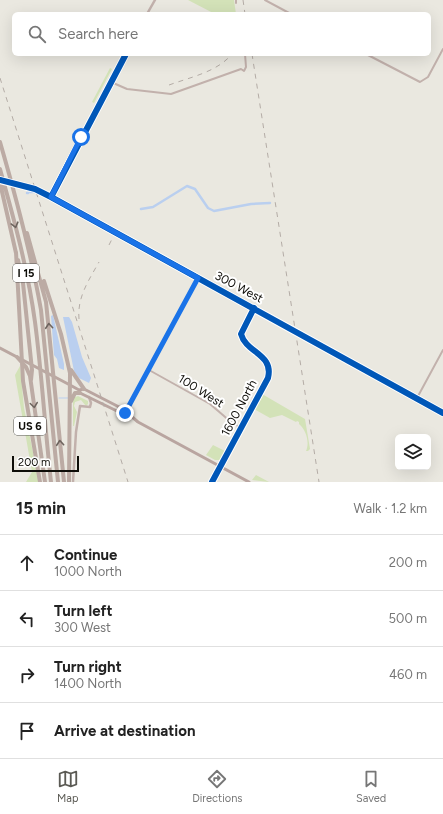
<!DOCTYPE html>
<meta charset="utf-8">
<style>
body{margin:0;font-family:Figtree,sans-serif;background:#f2f2f2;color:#222}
.controls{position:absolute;right:12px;bottom:12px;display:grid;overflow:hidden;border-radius:6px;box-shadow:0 4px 16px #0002}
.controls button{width:36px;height:36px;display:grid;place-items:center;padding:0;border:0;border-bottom:1px solid #e0e0e0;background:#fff;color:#222;font:20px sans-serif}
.scale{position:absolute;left:12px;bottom:10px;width:67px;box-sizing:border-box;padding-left:4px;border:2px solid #0e0d08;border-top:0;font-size:11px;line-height:14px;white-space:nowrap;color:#0e0d08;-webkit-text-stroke:3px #fff;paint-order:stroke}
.stop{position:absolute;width:12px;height:12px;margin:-9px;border:3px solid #1a73e8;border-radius:50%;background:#fff}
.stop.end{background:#1a73e8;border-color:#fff;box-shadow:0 1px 4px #0008}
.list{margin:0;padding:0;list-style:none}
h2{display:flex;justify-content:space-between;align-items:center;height:52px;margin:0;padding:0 16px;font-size:17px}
h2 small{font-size:13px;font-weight:400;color:#767676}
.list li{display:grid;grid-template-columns:26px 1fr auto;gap:12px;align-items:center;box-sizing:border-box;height:56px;padding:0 16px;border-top:1px solid #e0e0e0}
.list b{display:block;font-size:15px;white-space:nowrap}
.list p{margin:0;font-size:13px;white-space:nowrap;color:#767676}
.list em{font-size:13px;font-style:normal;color:#767676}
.icon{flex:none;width:22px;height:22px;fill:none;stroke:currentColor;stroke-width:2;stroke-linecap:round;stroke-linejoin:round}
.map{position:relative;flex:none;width:443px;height:482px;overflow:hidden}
.search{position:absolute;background:#fff;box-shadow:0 4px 16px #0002;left:12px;right:12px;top:12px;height:44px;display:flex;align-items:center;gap:10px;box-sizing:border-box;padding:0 14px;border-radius:6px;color:#767676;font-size:15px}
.sheet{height:276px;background:#fff}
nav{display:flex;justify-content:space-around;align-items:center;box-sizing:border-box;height:56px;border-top:1px solid #e0e0e0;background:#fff;font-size:11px;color:#767676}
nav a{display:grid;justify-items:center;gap:2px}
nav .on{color:#5b5a54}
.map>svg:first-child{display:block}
</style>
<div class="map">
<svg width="443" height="482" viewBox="0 0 443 482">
<rect width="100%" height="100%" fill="#eae8e0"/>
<path fill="#d3e2b8" d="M188,0H234L236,14H215Z
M110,68L112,69L94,103L92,102Z
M20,366L24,408L39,482H26L32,472L15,375Z
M262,394L305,419L310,449L308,451H306C310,442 306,430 299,424V422L297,421L296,422L282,415L270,418L254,409Z
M78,396L88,401V404L86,406L81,400L75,402L74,406L77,412L74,426H73V398Z
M251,415V417L236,445L234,444Z
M213,445L225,451L220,460H215L206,455Z
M256,475L269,482L252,480Z"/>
<path fill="#bacfef" d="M53,315L64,364V370L59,368L57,359L54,355L51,316Z
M63,317H69L72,322L82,357L91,378L89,383L79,378L74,371Z"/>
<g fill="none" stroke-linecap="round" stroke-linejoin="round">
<path stroke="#bacfef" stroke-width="1" d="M59,398H68"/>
<path stroke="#bacfef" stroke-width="2.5" d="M30,192H35
M27,193H28
M38,193L41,194
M141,209L153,207L187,186L195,189L208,208L214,211L251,204L270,203"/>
<path stroke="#c2b1ac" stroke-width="2" d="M236,0V3
M265,0L291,14
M366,54L420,82L428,77L443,49
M111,82L127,89L171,94L241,69L244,71L246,67L245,54
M149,370L210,404L231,422L241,428
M417,398L443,350
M126,412L198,278"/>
<path stroke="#c2b1ac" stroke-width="2.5" d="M147,14L155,0
M0,180L35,189L51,197L443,413
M51,197L126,54
M73,482L76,432L80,406L90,407L91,403L89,397
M212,482L268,378C274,354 246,353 241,334L254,308"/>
<path stroke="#b9a5a0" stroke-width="3" d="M70,385L79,390L80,393L121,413H125
M79,390L84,389L123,409L138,422L249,482"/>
<path stroke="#baa7a1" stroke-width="3" d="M0,348L70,385"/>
<path stroke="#bcaba4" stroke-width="4" d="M0,142C16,197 31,253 41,310L58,482
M0,169C14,219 28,270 35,322C42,375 45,429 51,482
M0,183L16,253
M27,233L46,302L64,482
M16,252L23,381L40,482
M18,260L23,283L32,370L31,380
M44,281L61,334L70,373L69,482
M17,357L26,367L30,376L45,482
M71,370L84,389
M71,401L75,393H80"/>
<path stroke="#b4aca6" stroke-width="1" stroke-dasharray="5 5" stroke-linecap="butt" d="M243,0L245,14
M252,54L319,482
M0,78L128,482
M169,85C191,77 217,72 232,54
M109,245L113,237
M79,319C77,297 89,280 99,262"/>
<defs>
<path id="cycleway" d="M0,180L35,189L51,197L443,413
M51,197L126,54
M212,482L268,378C274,354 246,353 241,334L254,308"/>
</defs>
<use href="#cycleway" stroke="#fff" stroke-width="8"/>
<use href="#cycleway" stroke="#0057b8" stroke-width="6"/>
</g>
<defs><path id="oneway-chevron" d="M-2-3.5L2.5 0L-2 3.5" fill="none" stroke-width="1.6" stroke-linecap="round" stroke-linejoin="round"/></defs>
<g stroke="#6e645e">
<use href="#oneway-chevron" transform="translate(15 225) rotate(75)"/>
<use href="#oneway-chevron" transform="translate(49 326) rotate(-95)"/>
<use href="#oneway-chevron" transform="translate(34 405) rotate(82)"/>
<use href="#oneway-chevron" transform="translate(60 443) rotate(-95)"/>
</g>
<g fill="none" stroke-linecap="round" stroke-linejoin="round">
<path stroke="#1a73e8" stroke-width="5" d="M81,137L51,197L198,278L125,413"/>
</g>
<g text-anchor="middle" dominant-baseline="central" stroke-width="4" stroke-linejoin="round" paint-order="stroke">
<g fill="#fff" stroke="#565652" stroke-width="1">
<rect x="13" y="264" width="26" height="18" rx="3"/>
<rect x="14" y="417" width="32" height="18" rx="3"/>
</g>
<g font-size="11" font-weight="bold" fill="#0e0d08">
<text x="26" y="273">I 15</text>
<text x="30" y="426">US 6</text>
</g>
<g font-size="12" fill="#0e0d08" stroke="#fff">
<text transform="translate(239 287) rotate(28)">300 West</text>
<text transform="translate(201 391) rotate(32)">100 West</text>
<text transform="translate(239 408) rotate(-62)">1600 North</text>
</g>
</g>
</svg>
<div class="controls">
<button><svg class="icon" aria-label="layers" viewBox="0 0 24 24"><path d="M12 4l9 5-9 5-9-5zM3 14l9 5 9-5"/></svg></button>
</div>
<div class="scale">200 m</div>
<div class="stop" style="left:81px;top:137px"></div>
<div class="stop end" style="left:125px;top:413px"></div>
<div class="search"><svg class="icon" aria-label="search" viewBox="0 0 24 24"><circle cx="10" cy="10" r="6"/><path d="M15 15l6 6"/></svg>Search here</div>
</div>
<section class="sheet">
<h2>15 min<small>Walk · 1.2 km</small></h2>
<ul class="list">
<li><svg class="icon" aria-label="ahead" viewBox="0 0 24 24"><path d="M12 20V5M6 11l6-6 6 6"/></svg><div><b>Continue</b><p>1000 North</p></div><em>200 m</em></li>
<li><svg class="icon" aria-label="left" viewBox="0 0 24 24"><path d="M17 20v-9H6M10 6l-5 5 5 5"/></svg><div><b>Turn left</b><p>300 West</p></div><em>500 m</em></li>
<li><svg class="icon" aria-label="right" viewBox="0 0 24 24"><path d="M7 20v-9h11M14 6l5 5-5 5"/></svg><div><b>Turn right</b><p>1400 North</p></div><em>460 m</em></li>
<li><svg class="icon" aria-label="arrive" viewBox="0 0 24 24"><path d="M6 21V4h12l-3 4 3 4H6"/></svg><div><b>Arrive at destination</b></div></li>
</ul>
</section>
<nav>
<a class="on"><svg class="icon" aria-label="map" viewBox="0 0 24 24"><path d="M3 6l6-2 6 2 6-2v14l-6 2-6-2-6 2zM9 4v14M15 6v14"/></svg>Map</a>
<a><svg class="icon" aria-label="directions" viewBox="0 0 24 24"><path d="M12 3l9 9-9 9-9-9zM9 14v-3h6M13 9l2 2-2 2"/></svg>Directions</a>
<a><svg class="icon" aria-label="saved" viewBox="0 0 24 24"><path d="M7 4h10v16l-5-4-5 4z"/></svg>Saved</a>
</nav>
